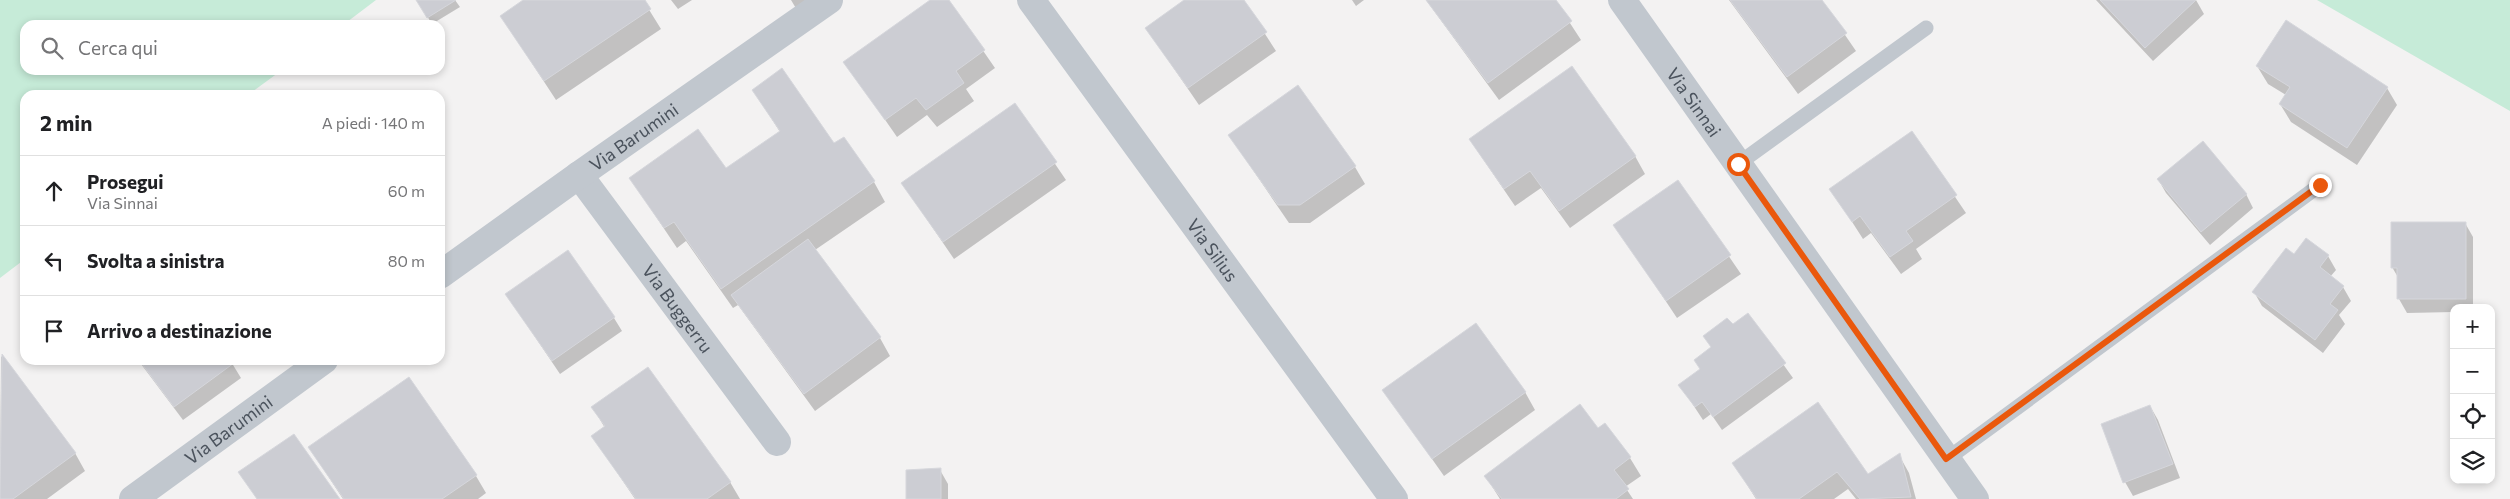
<!DOCTYPE html>
<html lang="it">
<meta charset="utf-8">
<style>
body{margin:0;font-family:Commissioner,sans-serif;background:#f2f2f2;color:#202124}
.controls{position:absolute;right:15px;bottom:15px;display:grid;overflow:hidden;border-radius:10px;box-shadow:0 2px 8px #0003}
.controls button{width:45px;height:45px;display:grid;place-items:center;padding:0;border:0;border-bottom:1px solid #e0e0e0;background:#fff;color:#202124;font:25px sans-serif}
.stop{position:absolute;width:15px;height:15px;margin:-11px;border:4px solid #ea580c;border-radius:50%;background:#fff}
.stop.end{background:#ea580c;border-color:#fff;box-shadow:0 1px 5px #0008}
.list{margin:0;padding:0;list-style:none}
h2{display:flex;justify-content:space-between;align-items:center;height:65px;margin:0;padding:0 20px;font-size:21px}
h2 small{font-size:16px;font-weight:400;color:#757577}
.list li{display:grid;grid-template-columns:32px 1fr auto;gap:15px;align-items:center;box-sizing:border-box;height:70px;padding:0 20px;border-top:1px solid #e0e0e0}
.list b{display:block;font-size:19px;white-space:nowrap}
.list p{margin:0;font-size:16px;white-space:nowrap;color:#757577}
.list em{font-size:16px;font-style:normal;color:#757577}
.icon{flex:none;width:28px;height:28px;fill:none;stroke:currentColor;stroke-width:2;stroke-linecap:round;stroke-linejoin:round}
.map{position:relative;flex:none;width:2510px;height:499px;overflow:hidden}
.search{position:absolute;background:#fff;box-shadow:0 2px 8px #0003;left:20px;top:20px;width:425px;height:55px;display:flex;align-items:center;gap:12px;box-sizing:border-box;padding:0 18px;border-radius:15px;color:#757577;font-size:19px}
.panel{position:absolute;background:#fff;box-shadow:0 2px 8px #0003;left:20px;top:90px;width:425px;height:275px;border-radius:15px}
.map>svg:first-child{display:block}
</style>
<div class="map">
<svg width="2510" height="499" viewBox="0 0 2510 499">
<rect width="100%" height="100%" fill="#f3f2f2"/>
<path fill="#c6ebd8" d="M0,0H376L343,25H25V70H282L248,95H25V259L0,278Z
M2317,0H2510V111Z"/>
<path fill="#0003" d="M417,0H455L460,7L432,24Z
M525,0H643L661,29L556,100L501,16Z
M671,0H692L678,9Z
M791,0H812L797,10Z
M932,0H948L995,68L966,89L974,101L937,127L927,115L897,137L845,62Z
M1186,0H1243L1276,51L1199,105L1146,28Z
M1352,0H1364L1356,6Z
M1426,0H1555L1581,40L1499,100Z
M1729,0H1821L1856,51L1798,94Z
M2096,0H2196L2204,14L2153,61Z
M2257,66L2387,88L2397,105L2357,165L2291,122L2280,104L2286,95L2268,84Z
M753,90L834,145L874,182L885,202L815,250L880,338L890,356L815,411L738,305L733,308L686,241L677,248L630,178L725,170L780,132Z
M1015,105L1066,180L954,259L902,183Z
M1911,132L1966,213L1916,249L1922,259L1901,274L1871,233L1863,239L1831,189Z
M1229,135L1355,167L1365,184L1310,223H1289Z
M1470,140L1635,156L1645,174L1570,228L1541,188L1515,206Z
M2158,179L2246,194L2253,208L2210,245L2166,193Z
M1678,182L1741,274L1677,318L1615,225Z
M2465,223L2473,237V308H2454V312L2407,313L2399,299V279L2392,267Z
M2294,256H2328L2336,270L2330,277L2343,287L2351,301L2339,315L2345,324L2323,353L2262,306L2254,292Z
M506,294L614,318L622,331L560,374Z
M1748,315L1793,378L1722,430L1711,414L1703,420L1680,385L1701,370L1712,348L1705,336L1733,326Z
M1,356L75,453L85,471L47,499H0Z
M138,360H230L241,378L183,420Z
M1384,391L1525,392L1535,410L1444,476Z
M1818,404L1867,475L1899,455L1909,473L1916,499H1856L1848,489L1834,499H1756L1734,464Z
M2150,406L2158,420L2180,478L2133,496L2125,482Z
M593,408L730,482L740,499H635L593,437L605,428Z
M1605,424L1630,458L1641,476L1625,487L1633,499H1500L1486,477L1597,429Z
M309,447L476,476L486,493L478,499H343Z
M940,470L948,484V499H907Z"/>
<path fill="#cccdd3" stroke="#d6d7dc" d="M416,0H456L427,18Z
M523,0H645L651,9L544,81L500,16Z
M930,0H949L985,50L956,71L964,83L926,110L916,98L885,120L843,62Z
M1184,0H1244L1267,32L1188,88L1145,28Z
M1426,0H1556L1572,21L1488,83Z
M1730,0H1822L1847,33L1787,77Z
M2100,0H2196L2145,48Z
M2286,20L2388,87L2347,148L2279,104L2290,87L2256,66Z
M1572,66L1636,156L1559,211L1530,171L1504,189L1469,139Z
M782,68L834,143L844,137L875,181L721,289L674,222L664,228L629,178L698,129L726,168L780,131L752,90Z
M1298,85L1356,166L1300,205H1278L1228,135Z
M1015,103L1057,162L943,242L901,183Z
M1912,131L1957,195L1906,231L1913,241L1890,257L1860,216L1852,222L1829,189Z
M2203,141L2247,194L2201,232L2157,179Z
M1678,180L1731,255L1666,301L1613,225Z
M2391,222H2466V299H2397V268H2391Z
M2306,238L2329,255L2320,267L2344,286L2330,304L2338,310L2315,340L2252,292L2286,248L2294,254Z
M808,239L881,337L804,394L731,295Z
M568,250L615,317L552,361L505,294Z
M1748,313L1786,363L1713,417L1702,402L1695,407L1678,385L1700,369L1694,360L1711,347L1703,336L1727,318L1733,324Z
M1476,323L1526,392L1432,459L1382,390Z
M2,354L76,453L13,499H0Z
M139,360H231L234,363L174,407Z
M648,367L731,482L707,499H636L591,436L605,426L591,407Z
M409,377L477,475L442,499H344L308,447Z
M1818,402L1868,474L1900,453L1911,497L1860,499L1837,472L1799,499H1757L1732,463Z
M1580,404L1598,428L1605,423L1631,457L1614,470L1629,489L1616,499H1502L1484,476Z
M2150,405L2173,464L2123,483L2101,424Z
M294,434L340,499H257L238,472Z
M941,468V499H906V470Z"/>
<g fill="none" stroke-linecap="round" stroke-linejoin="round">
<path stroke="#c1c7ce" stroke-width="15" d="M1738,164L1926,28
M1947,459L2320,185"/>
<g stroke="#c1c7ce" stroke-width="28">
<path id="s1" d="M1031,0L1394,499"/>
<path id="s2" d="M1622,0L1975,499"/>
<path id="s3" d="M579,175L777,442"/>
<path id="s4" d="M440,275L579,175L829,0"/>
<path id="s5" d="M133,499L324,360"/>
</g>
</g>
<g fill="none" stroke-linecap="round" stroke-linejoin="round">
<path stroke="#ea580c" stroke-width="6" d="M1738,164L1946,459L2320,185"/>
</g>
<g text-anchor="middle" dominant-baseline="central" stroke-width="4.5" stroke-linejoin="round" paint-order="stroke">
<g font-size="18" fill="#4b535d" stroke="#fff">
<text stroke="none"><textPath href="#s2" startOffset="125">Via Sinnai</textPath></text>
<text stroke="none"><textPath href="#s4" startOffset="238">Via Barumini</textPath></text>
<text stroke="none"><textPath href="#s1" startOffset="309">Via Silius</textPath></text>
<text stroke="none"><textPath href="#s3" startOffset="166">Via Buggerru</textPath></text>
<text stroke="none"><textPath href="#s5" startOffset="118">Via Barumini</textPath></text>
</g>
</g>
</svg>
<div class="controls">
<button>+</button>
<button>−</button>
<button><svg class="icon" aria-label="locate" viewBox="0 0 24 24"><circle cx="12" cy="12" r="6"/><path d="M12 2v4M12 18v4M2 12h4M18 12h4"/></svg></button>
<button><svg class="icon" aria-label="layers" viewBox="0 0 24 24"><path d="M12 4l9 5-9 5-9-5zM3 14l9 5 9-5"/></svg></button>
</div>
<div class="stop" style="left:1738px;top:164px"></div>
<div class="stop end" style="left:2320px;top:185px"></div>
<div class="search"><svg class="icon" aria-label="search" viewBox="0 0 24 24"><circle cx="10" cy="10" r="6"/><path d="M15 15l6 6"/></svg>Cerca qui</div>
<section class="panel">
<h2>2 min<small>A piedi · 140 m</small></h2>
<ul class="list">
<li><svg class="icon" aria-label="ahead" viewBox="0 0 24 24"><path d="M12 20V5M6 11l6-6 6 6"/></svg><div><b>Prosegui</b><p>Via Sinnai</p></div><em>60 m</em></li>
<li><svg class="icon" aria-label="left" viewBox="0 0 24 24"><path d="M17 20v-9H6M10 6l-5 5 5 5"/></svg><div><b>Svolta a sinistra</b></div><em>80 m</em></li>
<li><svg class="icon" aria-label="arrive" viewBox="0 0 24 24"><path d="M6 21V4h12l-3 4 3 4H6"/></svg><div><b>Arrivo a destinazione</b></div></li>
</ul>
</section>
</div>
